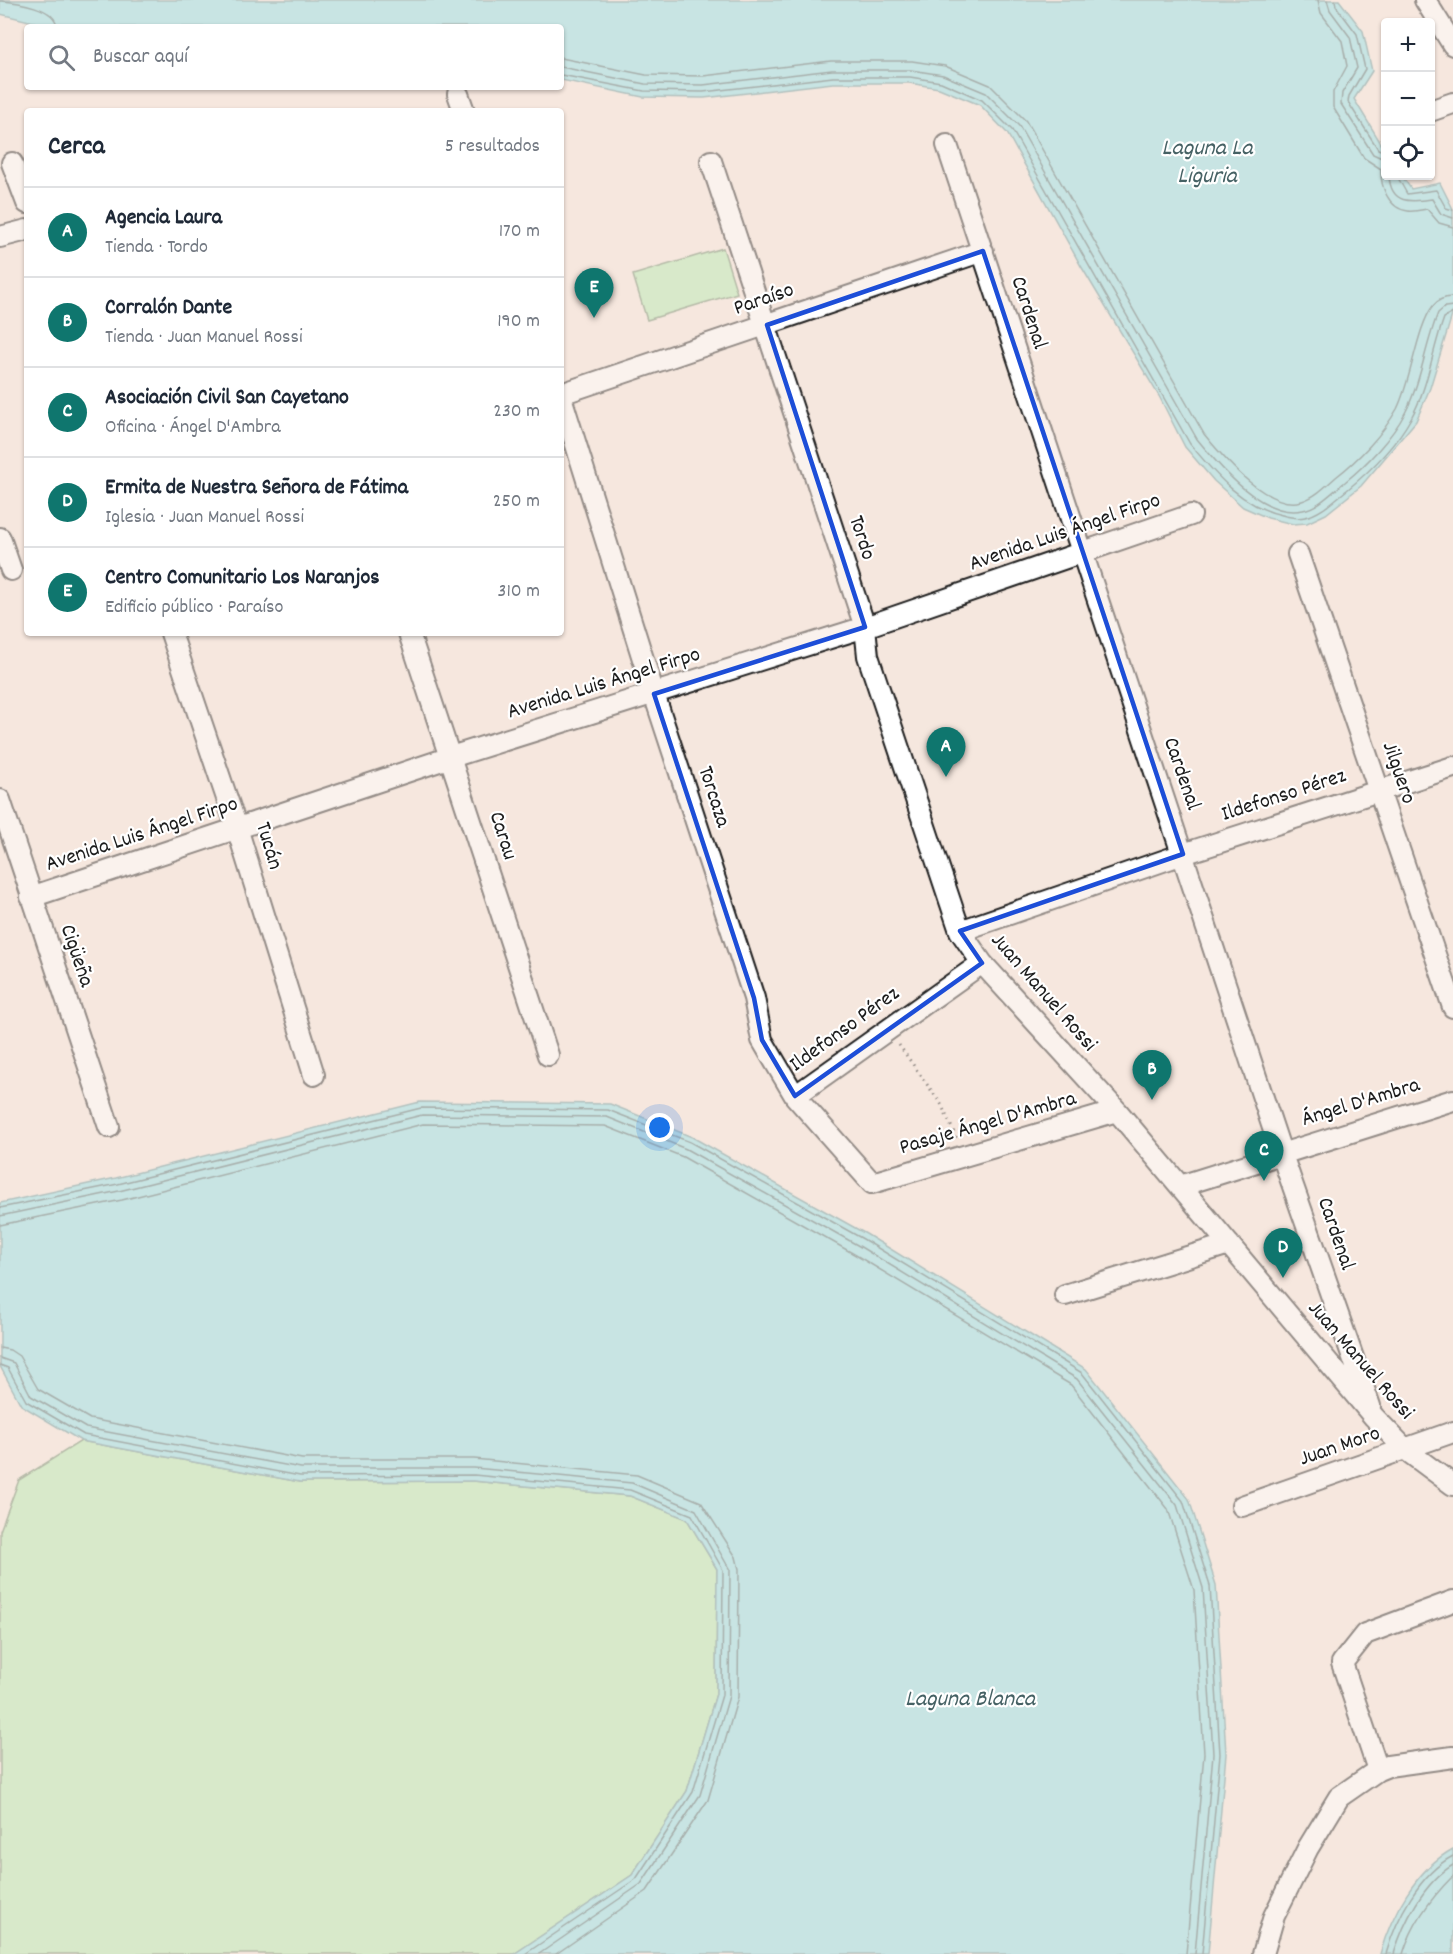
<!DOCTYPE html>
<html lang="es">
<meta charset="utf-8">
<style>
body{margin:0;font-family:Dekko,sans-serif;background:#f6f6f7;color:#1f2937}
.controls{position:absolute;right:18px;top:18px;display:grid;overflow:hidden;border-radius:6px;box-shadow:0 2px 4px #0004}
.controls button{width:54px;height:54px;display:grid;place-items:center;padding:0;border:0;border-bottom:2px solid #e0e1e3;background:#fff;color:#1f2937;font:30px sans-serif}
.you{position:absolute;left:660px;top:1128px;width:21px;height:21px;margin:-15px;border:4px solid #fff;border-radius:50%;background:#1a73e8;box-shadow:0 0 0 9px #1a73e833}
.badge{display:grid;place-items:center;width:39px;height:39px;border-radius:50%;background:#0f766e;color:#fff;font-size:20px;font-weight:700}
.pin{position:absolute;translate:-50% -50px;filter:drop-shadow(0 2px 3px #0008)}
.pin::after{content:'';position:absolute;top:32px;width:21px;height:18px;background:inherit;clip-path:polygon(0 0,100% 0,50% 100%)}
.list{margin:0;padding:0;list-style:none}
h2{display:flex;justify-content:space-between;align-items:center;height:78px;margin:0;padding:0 24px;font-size:26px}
h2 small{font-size:20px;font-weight:400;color:#747a83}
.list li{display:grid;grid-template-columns:39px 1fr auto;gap:18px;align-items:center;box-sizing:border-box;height:90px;padding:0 24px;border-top:2px solid #e0e1e3}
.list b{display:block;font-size:22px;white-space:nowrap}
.list p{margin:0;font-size:20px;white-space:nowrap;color:#747a83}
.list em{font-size:20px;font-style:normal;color:#747a83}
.icon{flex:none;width:33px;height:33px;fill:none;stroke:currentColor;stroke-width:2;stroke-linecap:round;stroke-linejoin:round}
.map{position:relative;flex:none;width:1453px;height:1954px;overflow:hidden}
.search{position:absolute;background:#fff;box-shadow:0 2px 4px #0004;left:24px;top:24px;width:540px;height:66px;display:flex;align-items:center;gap:15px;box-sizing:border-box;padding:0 21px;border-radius:6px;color:#747a83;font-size:22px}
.panel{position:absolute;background:#fff;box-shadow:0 2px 4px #0004;left:24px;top:108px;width:540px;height:528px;border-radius:6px}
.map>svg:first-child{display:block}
</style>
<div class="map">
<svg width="1453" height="1954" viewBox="0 0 1453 1954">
<rect width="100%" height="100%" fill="#f5e7de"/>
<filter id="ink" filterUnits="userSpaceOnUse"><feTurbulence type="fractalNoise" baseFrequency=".0167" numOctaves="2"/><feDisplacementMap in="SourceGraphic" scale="12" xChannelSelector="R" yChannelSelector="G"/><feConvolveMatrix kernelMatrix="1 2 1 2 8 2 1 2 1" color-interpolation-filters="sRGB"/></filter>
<g filter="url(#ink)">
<path fill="#b3ecb1" stroke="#688466" stroke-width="1.5" d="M723,248L737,293L647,320L633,275Z
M81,1441L300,1482L473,1481L630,1496L687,1519L717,1569L716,1694L687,1791L632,1875L514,1954H0V1531L19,1480Z"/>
<path fill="#90e1e9" stroke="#629297" stroke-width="1.5" d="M0,0H1339L1363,31L1372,71L1354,99L1385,150L1386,176H1402L1411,189L1440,183L1453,209V312L1430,388L1416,421L1361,486L1326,514L1307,523L1293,524L1268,518L1243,507L1214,481L1185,447L1159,396L1081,266L1007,133L980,105L939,88L909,83H833L704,98L643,97L561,80V27H54L0,14Z
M420,1102L610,1104L692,1137L866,1234L1086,1369L1189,1499L1216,1585L1226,1754L1208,1954H514L632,1875L687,1791L716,1694L717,1569L687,1519L630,1496L473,1481L300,1482L81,1441L21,1405L0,1366V1203L116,1178Z
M1453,1849V1954H1380C1391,1915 1416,1869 1453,1849Z"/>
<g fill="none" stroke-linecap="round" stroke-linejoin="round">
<path stroke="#4a6b6e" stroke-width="1.5" d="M1318,0L1321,13L1342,41L1347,66L1333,92V107L1364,158L1381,169C1380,185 1388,209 1408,211C1414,212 1421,210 1427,209L1439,223L1453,227
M1327,0L1330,10L1350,37L1357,68L1342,93L1341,104L1373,154L1386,160
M1335,0L1336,6L1357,34L1365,69L1349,96L1348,102L1378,149L1386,152
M0,1C17,2 56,7 57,27
M561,58L646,75L703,76L831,61H912L945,66L990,85L1026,121L1204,434C1223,457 1267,511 1302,501C1315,497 1326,486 1336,477C1358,460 1383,434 1397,409C1411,382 1417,326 1433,306C1438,299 1445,297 1453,297
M561,67L645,84L703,85L832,70H911L943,75L986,93L1019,126L1197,439C1219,466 1262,519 1303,510C1319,507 1332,492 1345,482C1366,465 1392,438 1405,413C1421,382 1425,346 1438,313L1445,307L1453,306
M561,75L644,91L703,92L833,77H910L941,82L982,100L1012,130L1190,444C1216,475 1241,506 1282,515C1289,517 1297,519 1305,517C1321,514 1334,500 1347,490C1370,471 1396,445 1411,418C1428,388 1432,351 1444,318L1453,313
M1389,176C1391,205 1411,202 1432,199L1441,214L1453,218
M1397,176L1407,194L1436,190L1446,208L1453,210
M0,1208L118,1184L421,1108L608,1110L690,1142L863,1239L1082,1373L1183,1501L1210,1586L1220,1754L1202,1954
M0,1216L119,1191L422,1115L607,1117L686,1149L859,1246L1077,1379L1177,1505L1203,1588L1213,1754L1195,1954
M0,1225L122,1200L423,1124L605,1126L683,1157L854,1254L1071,1385L1168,1509L1194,1590L1204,1754L1186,1954
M0,1348L10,1350L19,1356L38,1389L90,1419L302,1459H474L637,1475L701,1502L736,1557L739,1569L738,1697L708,1800L647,1891L556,1954
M0,1358L14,1363L31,1396L86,1428L301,1468H474L632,1483L696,1510L730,1570L729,1696L700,1795L641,1884L539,1954
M0,1365L8,1368L26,1401L84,1435L300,1476L474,1475L630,1490L692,1515L723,1570L722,1695L693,1792L636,1879L525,1954
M1386,1954C1396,1919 1419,1874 1453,1856
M1394,1954C1403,1923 1424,1882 1453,1865
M1403,1954C1412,1924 1431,1898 1453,1876"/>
<defs>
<path id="minor" d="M1425,0L1453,45
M458,94L464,111
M1430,111L1453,103
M947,145L1281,1152L1370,1406
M711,161L865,627L868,656L960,931L982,963L1117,1111L1374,1417L1406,1450L1453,1485
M12,163L27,203
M0,237L27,230
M561,394L983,251
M561,397L654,694L754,998L762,1040L795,1096L872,1183L1117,1111
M0,538L11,570
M1298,554L1453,1007
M171,633L237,828L314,1075
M409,633L548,1055
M0,800L109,1127
M31,897L451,757L865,627L1191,515
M960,931L1183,854L1453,767
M795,1096L982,963
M1180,1186L1453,1100
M1065,1295L1229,1244
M1242,1506L1453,1432
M1378,1770L1342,1663L1365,1634L1453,1601
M1263,1954L1274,1916L1308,1848L1339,1797L1378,1770L1388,1766L1453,1757"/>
</defs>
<use href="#minor" stroke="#1c1c1c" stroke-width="24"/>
<path stroke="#1c1c1c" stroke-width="3" stroke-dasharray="1.5 4.5" stroke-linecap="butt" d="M899,1045L941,1104L957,1139"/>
<use href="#minor" stroke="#fff" stroke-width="20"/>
</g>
</g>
<path d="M0 0H1453V1954H0ZM983,251L1183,854L960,931L982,963L795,1096L762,1040L754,998L654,694L865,627L767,325Z" fill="#f5e7de" fill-opacity=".55" fill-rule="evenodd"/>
<path fill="none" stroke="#1d4ed8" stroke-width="4.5" stroke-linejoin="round" d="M983,251L1183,854L960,931L982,963L795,1096L762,1040L754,998L654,694L865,627L767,325Z"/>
<g text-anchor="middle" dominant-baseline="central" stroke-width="4.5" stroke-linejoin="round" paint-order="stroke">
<g font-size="22" fill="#1c1c1c" stroke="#fff">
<text transform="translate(764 300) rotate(-19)">Paraíso</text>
<text transform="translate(1028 313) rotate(72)">Cardenal</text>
<text transform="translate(1065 533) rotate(-19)">Avenida Luis Ángel Firpo</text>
<text transform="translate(861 538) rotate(72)">Tordo</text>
<text transform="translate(604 684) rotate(-17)">Avenida Luis Ángel Firpo</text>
<text transform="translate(1398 773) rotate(71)">Jilguero</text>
<text transform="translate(1181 774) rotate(71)">Cardenal</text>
<text transform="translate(1284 796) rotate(-18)">Ildefonso Pérez</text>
<text transform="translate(713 797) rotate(72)">Torcaza</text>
<text transform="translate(142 835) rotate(-18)">Avenida Luis Ángel Firpo</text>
<text transform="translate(502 836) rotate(72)">Carau</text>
<text transform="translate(268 846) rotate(73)">Tucán</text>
<text transform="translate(76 956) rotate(71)">Cigüeña</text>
<text transform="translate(1043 993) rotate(49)">Juan Manuel Rossi</text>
<text transform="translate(845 1030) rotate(-36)">Ildefonso Pérez</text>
<text transform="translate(1361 1103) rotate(-17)">Ángel D'Ambra</text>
<text transform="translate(988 1124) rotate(-16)">Pasaje Ángel D'Ambra</text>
<text transform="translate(1335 1234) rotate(71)">Cardenal</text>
<text transform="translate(1360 1361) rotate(49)">Juan Manuel Rossi</text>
<text transform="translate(1340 1447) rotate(-19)">Juan Moro</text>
</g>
<g font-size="24" font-style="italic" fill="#456164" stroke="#fff">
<text x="1207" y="149">Laguna La<tspan x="1207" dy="28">Liguria</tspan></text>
<text x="970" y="1700">Laguna Blanca</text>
</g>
</g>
</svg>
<div class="controls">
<button>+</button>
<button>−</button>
<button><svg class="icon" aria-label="locate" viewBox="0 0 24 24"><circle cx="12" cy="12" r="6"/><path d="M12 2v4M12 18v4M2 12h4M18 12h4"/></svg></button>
</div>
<div class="you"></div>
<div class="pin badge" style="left:946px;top:777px">A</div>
<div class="pin badge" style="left:1152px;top:1100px">B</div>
<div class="pin badge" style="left:1264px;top:1181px">C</div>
<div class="pin badge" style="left:1283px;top:1278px">D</div>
<div class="pin badge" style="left:594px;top:318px">E</div>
<div class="search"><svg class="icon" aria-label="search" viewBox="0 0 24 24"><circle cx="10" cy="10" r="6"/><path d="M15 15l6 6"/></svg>Buscar aquí</div>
<section class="panel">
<h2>Cerca<small>5 resultados</small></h2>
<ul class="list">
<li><span class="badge">A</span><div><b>Agencia Laura</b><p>Tienda · Tordo</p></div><em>170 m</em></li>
<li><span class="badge">B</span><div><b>Corralón Dante</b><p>Tienda · Juan Manuel Rossi</p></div><em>190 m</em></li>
<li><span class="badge">C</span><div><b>Asociación Civil San Cayetano</b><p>Oficina · Ángel D'Ambra</p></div><em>230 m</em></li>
<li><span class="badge">D</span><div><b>Ermita de Nuestra Señora de Fátima</b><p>Iglesia · Juan Manuel Rossi</p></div><em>250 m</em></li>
<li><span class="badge">E</span><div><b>Centro Comunitario Los Naranjos</b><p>Edificio público · Paraíso</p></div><em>310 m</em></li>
</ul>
</section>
</div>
